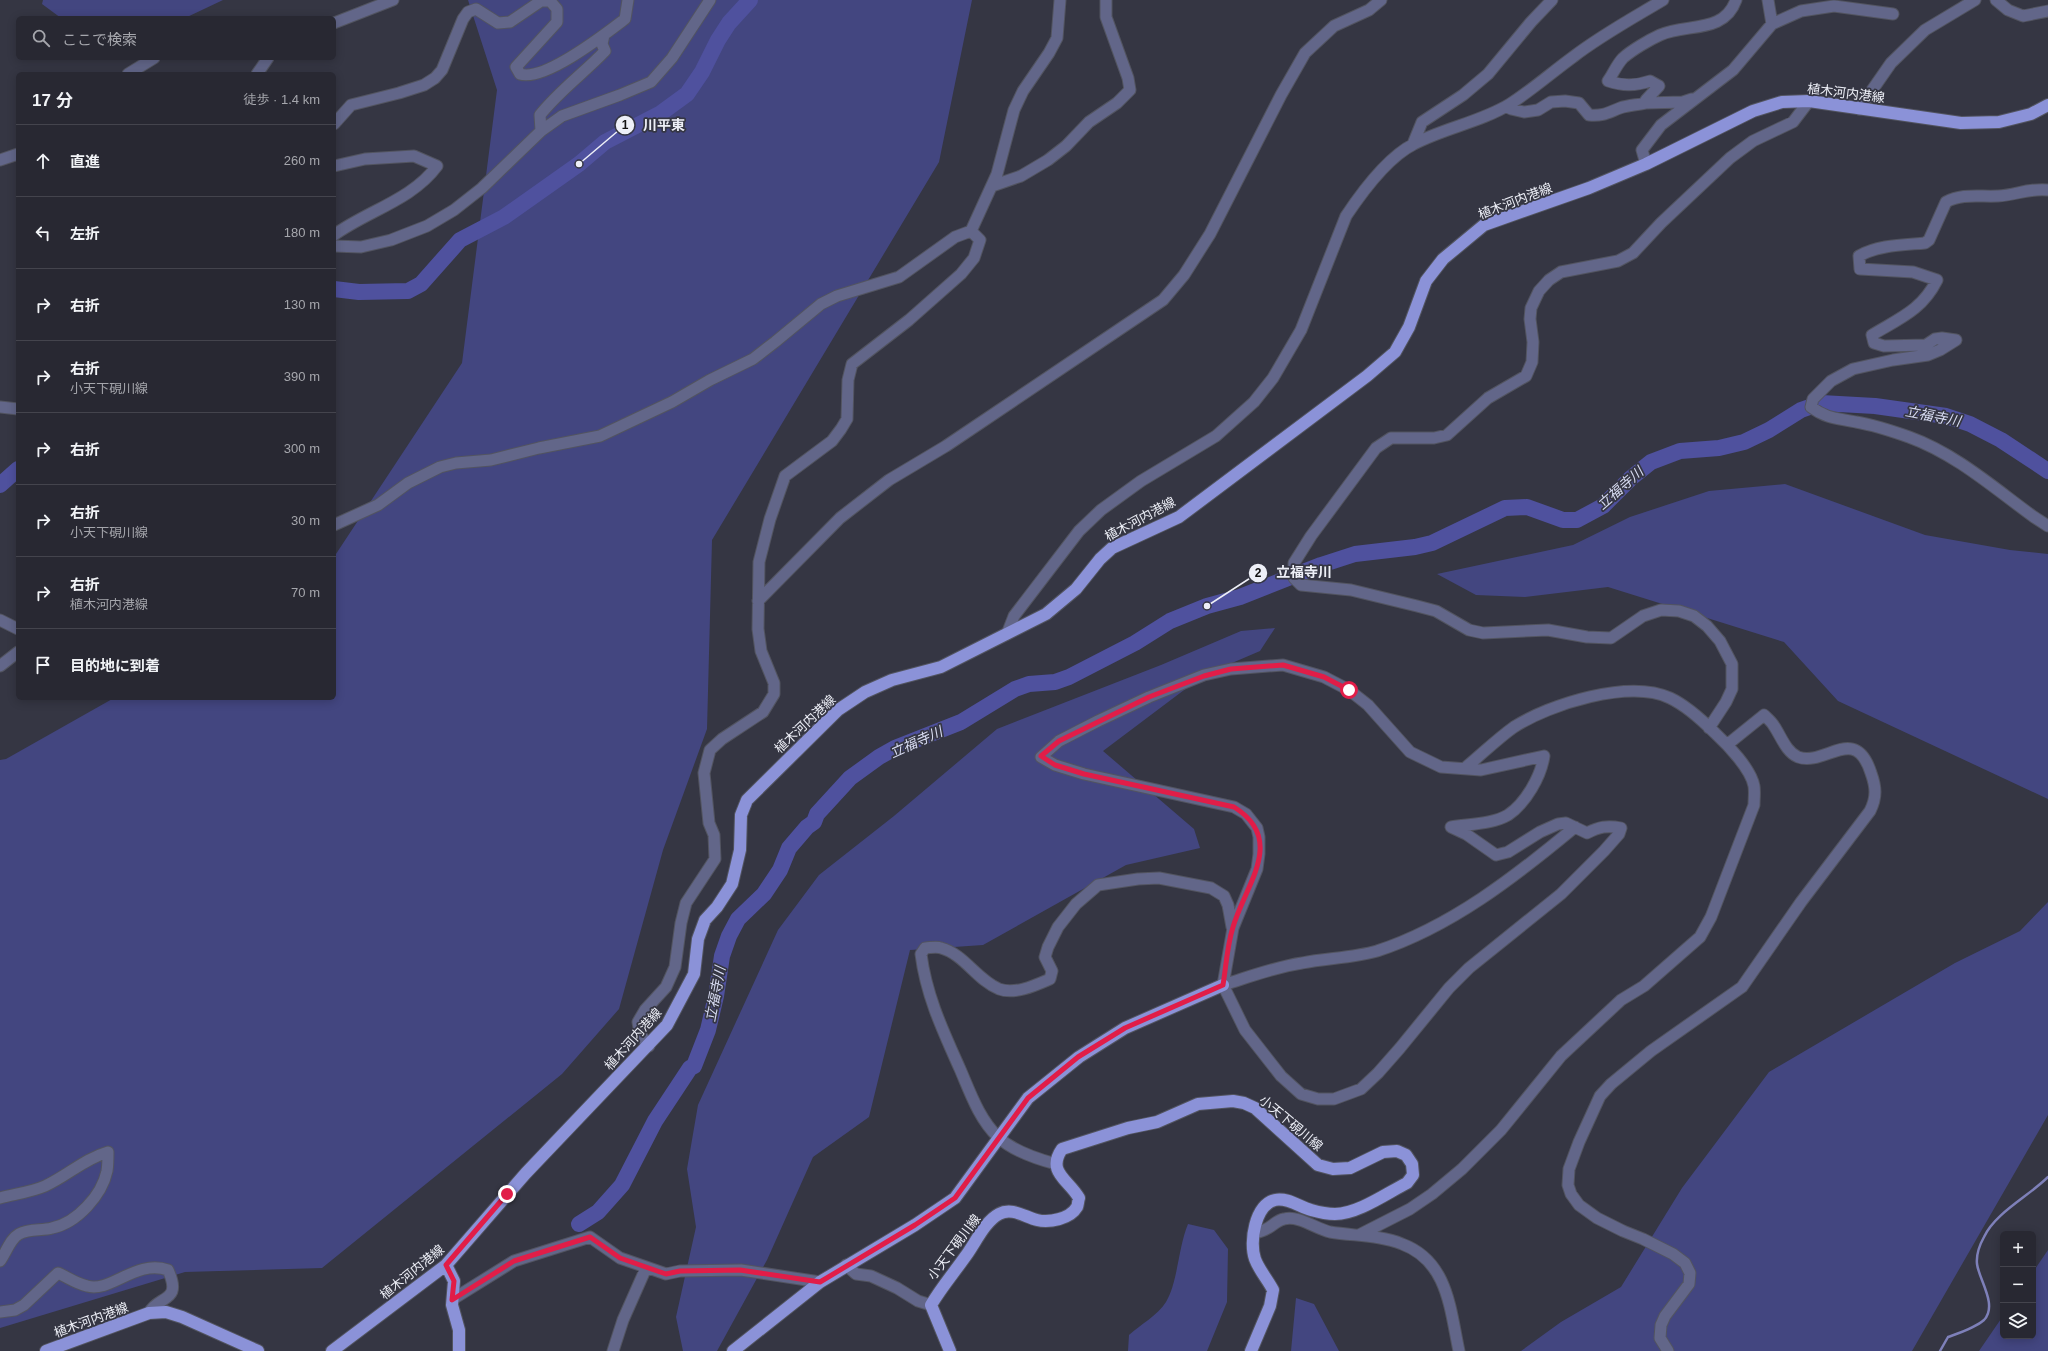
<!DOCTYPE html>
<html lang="ja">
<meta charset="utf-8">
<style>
body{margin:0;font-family:Helvetica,"Noto Sans JP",sans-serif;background:#30303a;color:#f1f3f6}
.controls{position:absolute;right:12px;bottom:12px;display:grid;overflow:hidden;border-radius:6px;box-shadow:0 2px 10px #0003}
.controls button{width:36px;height:36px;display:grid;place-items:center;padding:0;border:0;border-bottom:1px solid #44444d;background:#282832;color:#f1f3f6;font:20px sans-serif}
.stop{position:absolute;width:12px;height:12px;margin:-9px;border:3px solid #e11d48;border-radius:50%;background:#fff}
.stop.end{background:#e11d48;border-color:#fff;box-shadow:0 1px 4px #0008}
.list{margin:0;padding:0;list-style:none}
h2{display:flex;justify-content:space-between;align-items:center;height:52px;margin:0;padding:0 16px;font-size:17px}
h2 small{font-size:13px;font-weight:400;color:#a5a6ac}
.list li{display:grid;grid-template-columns:26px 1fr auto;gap:12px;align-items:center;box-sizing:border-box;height:72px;padding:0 16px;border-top:1px solid #44444d}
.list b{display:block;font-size:15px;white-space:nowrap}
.list p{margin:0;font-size:13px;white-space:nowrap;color:#a5a6ac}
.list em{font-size:13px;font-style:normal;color:#a5a6ac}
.icon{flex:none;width:22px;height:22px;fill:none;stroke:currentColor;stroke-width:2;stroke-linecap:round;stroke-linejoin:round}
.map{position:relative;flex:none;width:2048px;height:1351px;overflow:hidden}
.search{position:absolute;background:#282832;box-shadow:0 2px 10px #0003;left:16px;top:16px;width:320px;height:44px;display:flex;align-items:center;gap:10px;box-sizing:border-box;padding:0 14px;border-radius:6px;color:#a5a6ac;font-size:15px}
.panel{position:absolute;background:#282832;box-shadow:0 2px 10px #0003;left:16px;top:72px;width:320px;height:628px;border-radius:6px}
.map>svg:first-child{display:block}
</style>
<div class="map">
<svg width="2048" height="1351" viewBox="0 0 2048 1351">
<rect width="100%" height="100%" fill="#353643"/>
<path fill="#434680" d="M43,0H223L185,18H61L42,4Z
M468,0H972L939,162L712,540L707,729L663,850L619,1009L562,1074L322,1268L185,1272L0,1328V760L6,759L114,698H334V557L462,363L497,90Z
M1785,484L1925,535L2010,550L2048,554V799L1838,701L1784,642L1608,587L1525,597L1476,595L1437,574L1573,545L1630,517L1709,491Z
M1275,628L1260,651L1204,675L1103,751L1194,829L1200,848L1126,865L983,945L910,950L869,1117L813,1157L767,1260L717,1351H683L676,1317L696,1227L687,1169L698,1105L778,930L819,875L894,816L997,729L1161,665L1241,631Z
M2048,902V1115L1912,1351H1521L1561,1322L1621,1287L1682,1188L1769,1072L1955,963L2020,931Z
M1188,1224L1214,1230L1228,1249L1227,1302L1207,1351H1128L1129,1335C1140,1325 1158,1315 1166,1302C1178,1282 1178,1248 1188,1224Z
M2048,1250V1351H1979L2003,1316V1336H2033V1272Z
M1296,1298L1314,1304L1339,1351H1291Z"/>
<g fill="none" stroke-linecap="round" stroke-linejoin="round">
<path stroke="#7e80b9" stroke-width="2.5" d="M1940,1351L1948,1337C1959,1333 1975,1328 1984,1320C1998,1305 1979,1280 1977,1264C1976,1254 1979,1246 1984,1237C1995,1213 2029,1196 2048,1177"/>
<path stroke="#4f519e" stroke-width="16" d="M334,289L359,292L408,291L421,284L460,240L504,217L579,164L605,142L661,113L687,94L702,72L718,40L729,23L750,0
M0,485L18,469
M579,1224L598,1212L622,1185L655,1121L690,1068L694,1066L708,1030L716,996L722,956L729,936L738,919L764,894L780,870L789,848L807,827L814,822L817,814L850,778L879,757L895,748L961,722L1015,689L1029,684L1055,682L1069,677L1135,643L1170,621L1207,606L1240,597L1321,565L1355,554L1415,547L1432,543L1505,508L1527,507L1563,520H1577L1603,506L1631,478L1651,462L1680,451L1719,448L1744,442L1769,430L1801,410L1821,403L1875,406L1946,416L1970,424L2001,440L2048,471"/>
<defs>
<path id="minor" d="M1768,0L1772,24
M1996,0L2008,10L2023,16L2048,11
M334,23L393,0
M128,74L154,58
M257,74L268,58
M1692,99L1683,102L1646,103V100L1659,86L1650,81C1636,86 1622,86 1608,81C1613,74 1617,64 1623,58C1632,50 1649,40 1660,35C1687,23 1724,34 1736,0
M1509,105L1511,109L1524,112L1538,110L1551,102L1565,101L1579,103L1589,115C1604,116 1607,113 1620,108C1628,105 1638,105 1646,103
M1859,109L1891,63L1925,30L1975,0
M334,124L351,105L399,93L424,85L435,78L442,70L463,19L468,12L476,9L498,23L510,22L541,1H550L557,9V22L516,67L520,74C544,82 604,35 625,19L628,0
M541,131L540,115C559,91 584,73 605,51L602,44L604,35
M1413,144L1422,122L1463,95L1488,74L1531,22L1552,0
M0,160L18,154
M1646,164L1642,150L1661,125L1733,70L1772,24L1801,11L1834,6L1893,14
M334,166L365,159L414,156L437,166C412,200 367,211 334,235
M992,186L1021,176L1048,160L1066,146L1089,122L1117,103L1130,90L1128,78L1106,17V0
M2048,190C2027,188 2017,195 1998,196C1980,197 1962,193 1946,202L1929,240L1925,243C1903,245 1878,245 1859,256L1860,269L1913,272L1937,280C1922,310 1900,318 1872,335L1874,343L1884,346L1926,345L1935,339L1942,338L1956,340L1940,350L1928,355L1893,360L1853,369L1831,381L1813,399L1811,407C1827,419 1837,418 1856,422C1874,425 1892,431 1909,437C1956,454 1994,488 2034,517L2048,526
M334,246L361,247L391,240L427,226L454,210L482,188L541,131L562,116L620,95L651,82L672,58L710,0
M0,407L18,409
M334,525L378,505L408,483L440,467L456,463L491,460L539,448L600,436L672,402L710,380L753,359L775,342L821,304L837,296L899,277L955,237L971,231L997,174L1014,110L1023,91L1049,53L1057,38L1060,0
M758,601L840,518L889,480L946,446L1163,300L1184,275L1210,234L1281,95L1305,53L1334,26L1369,10L1381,0
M0,620L18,629
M1007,634L1014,616L1079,531L1101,510L1141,481L1216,436L1254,402L1273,378L1301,330L1346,216C1362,192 1388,157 1414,144C1444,128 1481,122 1510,104C1532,90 1551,73 1573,57C1600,36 1633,18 1663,0
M1283,665L1324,677L1349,690L1368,705L1410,752L1441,767L1481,770L1544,756C1541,776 1526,803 1508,815C1493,824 1469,824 1451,827L1466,834L1496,855L1508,852L1540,832L1558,824L1566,823L1587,833C1599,827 1607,825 1621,828L1619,834L1604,851L1561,894L1469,968L1449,988L1400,1048L1378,1073L1361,1089L1334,1099H1318L1301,1094L1281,1076L1245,1030L1223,985L1233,928L1257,869L1259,854V837L1257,828L1246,814L1234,807L1084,774L1055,765L1041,757L1059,741L1098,721L1149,697L1204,675L1231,669Z
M0,666L18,652
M1709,728L1726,702L1732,689V664L1720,641L1707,626L1694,616L1679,611L1661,610L1643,616L1611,638L1587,637L1548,630L1483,633L1469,630L1436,611L1417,606L1351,590L1301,585L1294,578V563L1311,536L1376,448L1391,438H1434L1447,435L1488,398L1526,376L1532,362L1533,342L1530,319L1531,308L1539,291L1549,280L1561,272L1618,261L1633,253L1661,223L1730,158L1753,141L1793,122L1809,101
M1223,985C1249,977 1275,967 1302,963C1327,958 1353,958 1377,951C1451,927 1516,876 1575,827
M649,1046L640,1034L638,1022L645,1010L666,987L675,967L681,923L686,903L715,859L714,835L709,823L704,773L710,750L722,739L763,712L774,694V683L761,651L758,629L759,562L770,519L785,476L832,441L841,429L847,419L848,380L852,364L909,320L961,274L974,258L980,240L971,231
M1056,1164C1037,1159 1013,1151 998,1137C979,1119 970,1092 960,1069C943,1031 926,995 921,954L925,948C930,948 936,946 941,948C964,954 977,980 999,989C1015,995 1036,985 1050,979L1052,971L1045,957L1048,947L1058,927L1076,904L1098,885L1138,879L1159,878L1211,888L1224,896L1228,905L1232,927
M0,1198C15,1194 31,1192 45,1186C67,1176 84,1159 108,1152C108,1158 108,1165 107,1171C102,1195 77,1223 52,1228C42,1231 29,1228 19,1234C10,1239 6,1253 0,1261
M1254,1233C1271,1231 1273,1221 1284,1219C1299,1215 1316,1229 1330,1232C1354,1236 1380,1235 1402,1244C1448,1261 1450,1309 1459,1351
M1359,1235L1410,1209L1432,1194L1462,1169L1501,1130L1561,1056L1621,1000L1644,986L1700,937L1711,917L1754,805C1754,799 1755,792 1754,786C1751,769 1728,745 1715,733C1702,720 1687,706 1670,698C1629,679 1550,704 1514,727C1497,739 1481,755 1465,768
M846,1265L856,1274L871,1276L897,1288L918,1301L931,1305
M453,1299L514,1261L590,1237L620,1258L666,1274L680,1271L741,1270L820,1282
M0,1312L15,1310L24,1305L58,1273C67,1277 77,1284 87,1286C111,1293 136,1259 168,1270C183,1303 158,1295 149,1313
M613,1351L623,1320L646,1268
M1668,1351L1660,1338L1661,1325L1665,1316L1689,1284L1690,1273L1685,1263L1673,1254L1643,1239L1623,1231L1597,1218L1579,1205L1571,1194L1568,1185L1569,1169L1579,1142L1600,1096L1611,1084L1651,1051L1742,987L1801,902L1870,811C1877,797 1876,787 1871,773C1855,723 1825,767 1798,757C1786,752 1781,736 1774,726C1772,722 1767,718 1764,715L1728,744"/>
<path id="major" d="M446,1265L454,1281L452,1305L459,1330V1351
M46,1351L149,1313L166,1312L182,1317L258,1351
M332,1351L446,1265L526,1173L667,1025L694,974L698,939L705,920L717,907L732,884L740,850L741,815L747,800L838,710L865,692L892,680L941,667L1046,614L1076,589L1100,559L1112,548L1179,517L1367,376L1395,352L1409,327L1426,281L1443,259L1484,225L1589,188L1646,164L1753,111L1782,102L1809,101L1961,123L1999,122L2031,114L2048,105
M733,1351L820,1282L915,1225L955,1198L1028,1098L1079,1057L1125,1028L1223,985
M950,1351L931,1305C941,1288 953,1274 965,1257C975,1244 984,1222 999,1214C1012,1207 1025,1217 1037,1220C1049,1223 1070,1219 1077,1207C1078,1205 1078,1201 1079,1198C1069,1180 1046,1172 1062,1149L1128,1128L1157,1122L1198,1104L1233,1101L1244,1103L1255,1108L1318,1165L1333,1169L1350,1168L1383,1152L1397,1151L1406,1155L1412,1164L1413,1175L1407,1183C1387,1193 1358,1214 1335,1214C1327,1214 1318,1212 1311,1210C1300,1207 1287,1197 1275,1200C1255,1205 1249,1242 1255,1259C1259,1270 1268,1280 1273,1290L1270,1306L1251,1351"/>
</defs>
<use href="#minor" stroke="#525460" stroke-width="13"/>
<use href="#major" stroke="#525460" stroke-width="14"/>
<use href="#minor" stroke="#626689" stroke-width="11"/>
<use href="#major" stroke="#8b92d8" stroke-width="12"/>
</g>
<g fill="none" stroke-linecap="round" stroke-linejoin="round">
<path stroke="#e11d48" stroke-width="5" d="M507,1194L446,1265L454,1281L452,1300L514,1261L590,1237L620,1258L666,1274L680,1271L740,1270L820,1282L915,1225L955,1198L1028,1098L1078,1057L1125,1028L1223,985C1226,967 1227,946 1233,927C1245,885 1287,840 1234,807L1084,774L1055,765L1041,756L1059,741L1149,697L1204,676L1231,669L1283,665L1324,677L1349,690"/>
</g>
<g text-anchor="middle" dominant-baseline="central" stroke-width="3.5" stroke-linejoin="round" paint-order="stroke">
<g font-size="13" fill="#edeff7" stroke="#353643">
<text transform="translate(1846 93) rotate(7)">植木河内港線</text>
<text transform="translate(1515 201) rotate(-21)">植木河内港線</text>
<text transform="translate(1140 519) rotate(-28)">植木河内港線</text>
<text transform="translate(805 724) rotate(-43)">植木河内港線</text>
<text transform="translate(633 1039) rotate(-48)">植木河内港線</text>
<text transform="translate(1291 1123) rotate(40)">小天下硯川線</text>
<text transform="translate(954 1247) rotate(-53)">小天下硯川線</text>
<text transform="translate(412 1272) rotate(-39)">植木河内港線</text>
<text transform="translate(91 1320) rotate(-20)">植木河内港線</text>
</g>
<g font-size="14" font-style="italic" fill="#d7dbf1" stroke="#353643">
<text transform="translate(1933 416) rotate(11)">立福寺川</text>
<text transform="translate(1620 488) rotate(-41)">立福寺川</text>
<text transform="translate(916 742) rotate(-24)">立福寺川</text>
<text transform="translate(715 994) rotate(-79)">立福寺川</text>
</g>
</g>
<path fill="none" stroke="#edeff7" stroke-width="1.5" d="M579 164L625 125M1207 606L1258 573"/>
<g fill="#edeff7" stroke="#353643" stroke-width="1.5">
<circle cx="579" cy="164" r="4"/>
<circle cx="1207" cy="606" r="4"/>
<circle cx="625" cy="125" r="10"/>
<circle cx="1258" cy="573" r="10"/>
</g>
<g font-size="12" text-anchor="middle" font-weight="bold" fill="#111">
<text x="625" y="129">1</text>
<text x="1258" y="577">2</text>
</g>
<g font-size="14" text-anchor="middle" font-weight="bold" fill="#edeff7" stroke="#353643" stroke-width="3.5" stroke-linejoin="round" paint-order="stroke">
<text x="664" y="130">川平東</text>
<text x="1304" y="577">立福寺川</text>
</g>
</svg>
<div class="controls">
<button>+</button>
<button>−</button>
<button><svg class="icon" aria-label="layers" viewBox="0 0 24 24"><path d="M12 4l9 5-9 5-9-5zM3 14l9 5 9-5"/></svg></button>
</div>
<div class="stop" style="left:1349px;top:690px"></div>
<div class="stop end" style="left:507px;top:1194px"></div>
<div class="search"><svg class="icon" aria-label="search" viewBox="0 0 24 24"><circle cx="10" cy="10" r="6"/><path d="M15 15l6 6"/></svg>ここで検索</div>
<section class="panel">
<h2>17 分<small>徒歩 · 1.4 km</small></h2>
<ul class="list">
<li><svg class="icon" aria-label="ahead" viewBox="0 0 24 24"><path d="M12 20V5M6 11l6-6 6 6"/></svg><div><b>直進</b></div><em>260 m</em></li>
<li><svg class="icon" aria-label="left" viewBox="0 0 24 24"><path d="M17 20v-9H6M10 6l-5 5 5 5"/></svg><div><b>左折</b></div><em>180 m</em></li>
<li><svg class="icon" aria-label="right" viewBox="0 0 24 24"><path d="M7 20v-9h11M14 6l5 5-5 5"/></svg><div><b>右折</b></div><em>130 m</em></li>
<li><svg class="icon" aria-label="right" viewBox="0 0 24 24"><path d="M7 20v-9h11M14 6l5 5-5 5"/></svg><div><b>右折</b><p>小天下硯川線</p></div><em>390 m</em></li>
<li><svg class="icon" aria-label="right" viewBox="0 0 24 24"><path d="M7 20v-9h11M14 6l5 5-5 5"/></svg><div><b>右折</b></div><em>300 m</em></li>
<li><svg class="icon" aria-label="right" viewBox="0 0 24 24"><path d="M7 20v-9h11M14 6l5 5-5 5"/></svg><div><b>右折</b><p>小天下硯川線</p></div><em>30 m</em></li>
<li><svg class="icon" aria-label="right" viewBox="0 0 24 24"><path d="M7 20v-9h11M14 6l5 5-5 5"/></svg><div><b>右折</b><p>植木河内港線</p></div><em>70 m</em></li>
<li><svg class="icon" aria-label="arrive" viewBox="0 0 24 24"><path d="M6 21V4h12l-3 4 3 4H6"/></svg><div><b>目的地に到着</b></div></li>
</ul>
</section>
</div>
